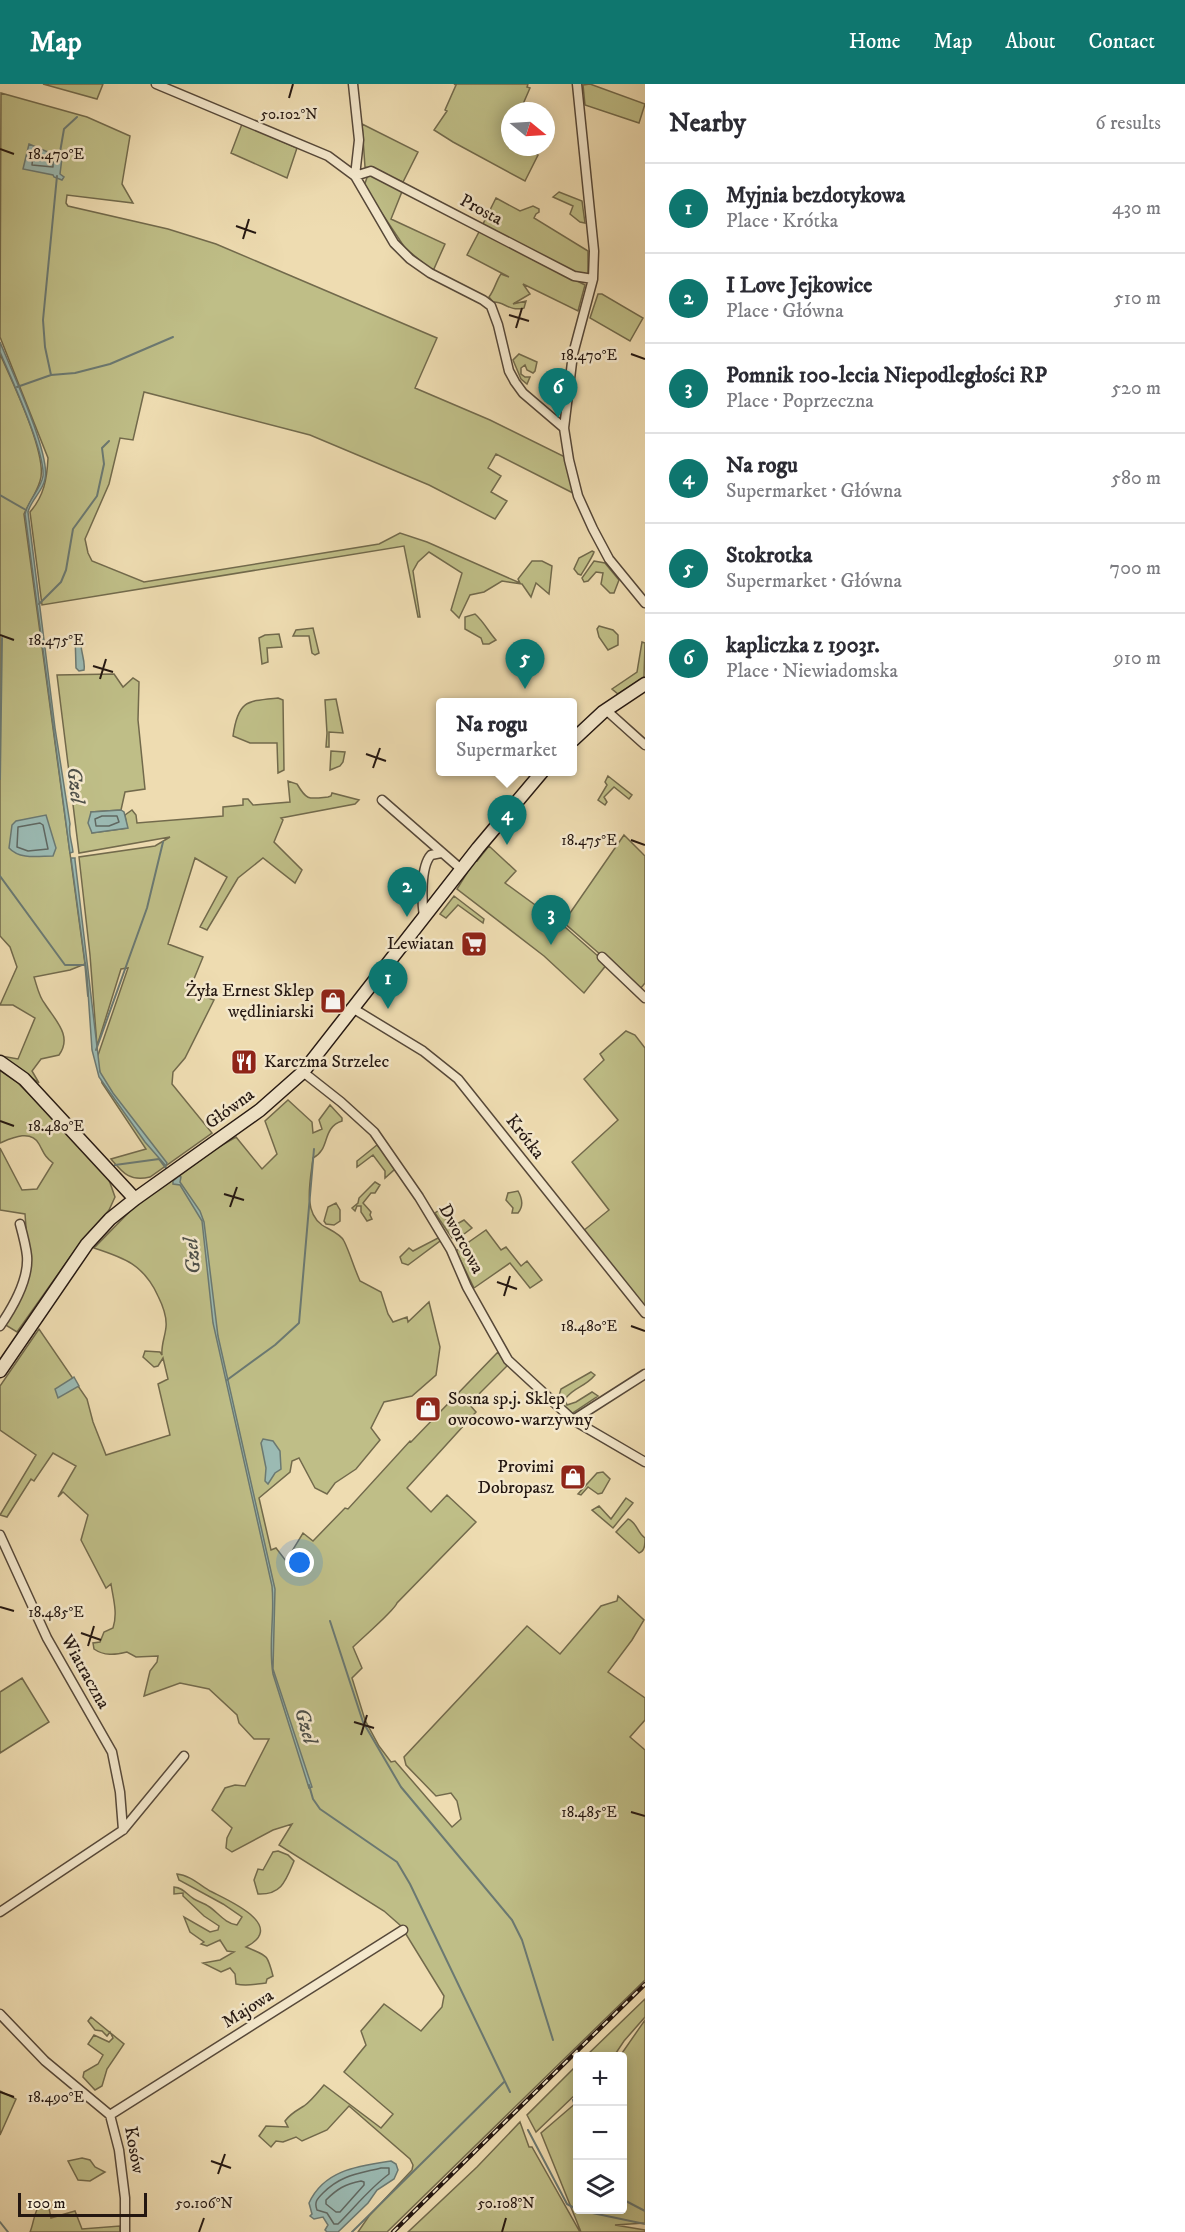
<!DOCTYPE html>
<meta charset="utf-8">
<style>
body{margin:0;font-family:"IM FELL DW Pica",serif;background:#f7f7f7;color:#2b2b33}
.controls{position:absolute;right:18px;bottom:18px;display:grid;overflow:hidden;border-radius:6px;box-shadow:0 3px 15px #0003}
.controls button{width:54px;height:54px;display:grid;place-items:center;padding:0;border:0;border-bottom:2px solid #e1e1e2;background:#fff;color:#2b2b33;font:30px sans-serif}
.compass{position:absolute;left:501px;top:18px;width:54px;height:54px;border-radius:50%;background:#fff;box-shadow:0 3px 15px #0003;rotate:108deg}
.scale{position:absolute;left:18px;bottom:15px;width:129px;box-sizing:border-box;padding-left:6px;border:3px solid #241711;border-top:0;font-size:16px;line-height:21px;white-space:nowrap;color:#241711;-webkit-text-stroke:4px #f4e8cc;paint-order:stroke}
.you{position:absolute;left:300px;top:1479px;width:21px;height:21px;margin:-15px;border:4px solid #fff;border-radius:50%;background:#1a73e8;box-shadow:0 0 0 9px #1a73e833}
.badge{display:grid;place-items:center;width:39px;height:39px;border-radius:50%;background:#0f766e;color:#fff;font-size:20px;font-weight:700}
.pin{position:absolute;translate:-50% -50px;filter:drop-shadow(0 2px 3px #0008)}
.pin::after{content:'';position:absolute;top:32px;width:21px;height:18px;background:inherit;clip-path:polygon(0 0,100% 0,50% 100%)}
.popup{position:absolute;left:436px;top:614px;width:141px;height:78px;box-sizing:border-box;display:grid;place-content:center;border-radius:6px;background:#fff;filter:drop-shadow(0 2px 4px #0005);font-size:20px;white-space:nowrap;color:#7c7c81}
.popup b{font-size:22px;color:#2b2b33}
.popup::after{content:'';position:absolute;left:50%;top:100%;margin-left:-12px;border:12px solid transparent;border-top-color:#fff}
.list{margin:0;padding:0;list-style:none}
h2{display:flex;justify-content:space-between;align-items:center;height:78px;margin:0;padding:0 24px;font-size:26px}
h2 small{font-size:20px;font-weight:400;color:#7c7c81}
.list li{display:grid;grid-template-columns:39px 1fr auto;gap:18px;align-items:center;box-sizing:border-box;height:90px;padding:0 24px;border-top:2px solid #e1e1e2}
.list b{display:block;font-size:22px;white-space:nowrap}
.list p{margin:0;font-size:20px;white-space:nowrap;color:#7c7c81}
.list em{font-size:20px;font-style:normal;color:#7c7c81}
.icon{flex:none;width:33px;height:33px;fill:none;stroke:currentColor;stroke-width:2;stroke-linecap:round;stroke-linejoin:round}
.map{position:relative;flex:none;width:645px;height:2148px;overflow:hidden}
header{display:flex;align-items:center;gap:36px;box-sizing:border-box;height:84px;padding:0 30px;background:#0f766e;color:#fff}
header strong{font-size:28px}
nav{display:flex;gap:33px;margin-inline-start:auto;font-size:21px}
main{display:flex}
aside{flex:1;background:#fff}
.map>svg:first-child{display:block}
</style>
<header>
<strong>Map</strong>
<nav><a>Home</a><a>Map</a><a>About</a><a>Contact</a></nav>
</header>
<main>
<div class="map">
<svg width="645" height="2148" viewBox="0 0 645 2148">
<rect width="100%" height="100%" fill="#eedcb1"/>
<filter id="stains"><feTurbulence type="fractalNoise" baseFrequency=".00333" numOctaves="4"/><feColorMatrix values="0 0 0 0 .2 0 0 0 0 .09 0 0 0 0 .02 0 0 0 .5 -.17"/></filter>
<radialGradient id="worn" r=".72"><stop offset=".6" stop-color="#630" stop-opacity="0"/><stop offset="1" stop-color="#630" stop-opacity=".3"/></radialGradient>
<path fill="#bfbe87" stroke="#726a4c" stroke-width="1.5" d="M43,0H103L97,15Z
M454,0H528L527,3L530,4L520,27H510V50L507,56L510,57V63H522L538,71L525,97L453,58L434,46L447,27L445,26L456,1Z
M590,0L645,20L639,39L585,21L583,1Z
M1,9L87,33L130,52L122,100L133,119L67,111L66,119L68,122L168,145L216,160L437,254L415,304L490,336L565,373L573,409L496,370L488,384L501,392L491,408L507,417L495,435L429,401L310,351L144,308L133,356L120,354L109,400L85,455L88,469L92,477L144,498L379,460L400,449L427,458L520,499L518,495L532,477H542L552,482L549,510L536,499L531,513L522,500L502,497L484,508L470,511L459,534L451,526L462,489L429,468L418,478L413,487L420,533H418L404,462L42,521L30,428C44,412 47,395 48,374L0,253Z
M242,40L297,64L287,94L231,69Z
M362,40L418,68L403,98L365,83Z
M369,88L403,105L391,135L445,160L433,187L405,164L367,107L364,102Z
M559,108L582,117L585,139L580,138L570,130L573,122L553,113Z
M496,114L520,127L533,122L539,125V128L536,130L534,134L588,167V192L578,190L482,142Z
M480,146L585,201L578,227L523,200L530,210L513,220L526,217L524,224C509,228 504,217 493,218L489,213C495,205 496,197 501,190L509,193L467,171Z
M598,210H602L643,234L630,257L590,234Z
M0,270C11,295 49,373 40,397C37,408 29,419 24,430L85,880L70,886L34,893C37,902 39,913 45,920C55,936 73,952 59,971L41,975L32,987L39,999L1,972L18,975L35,934L13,921H0L17,883L10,863L0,852Z
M519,270L537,278L535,287L533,289L527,286L525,281L521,284V290L525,293H530L527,300L521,295L513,276Z
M592,467L594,468C593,472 584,486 581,491L578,490L574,485L579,474Z
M594,477L605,479L619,496L614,509H610L601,500L603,489L596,488L588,497L584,498L582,494Z
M475,530C484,538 488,547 496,556L489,560H483L481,554L465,545V533Z
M599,542L613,546L618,551V561L608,566L599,553L597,545Z
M313,544L319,569L315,571L312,569L309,552H293L296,546Z
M279,550L282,563L267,564L268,578L262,580L259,554L265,551Z
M642,558L645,559L644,593L618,610L612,605L637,588Z
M114,590L123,603L133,594L139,598L138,636L145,705L125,708L121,726L91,728L92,749L127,744L125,731L132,726L136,731L137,739L223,732V723L243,721V715H248L253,721L290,718L288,697L297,700C307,717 309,715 328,713L331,712L332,709L359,716L355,720L281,734L283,736L274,758L302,786L295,799L263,774L238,794L207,846L200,843L227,793L195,774L168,860L203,873L189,907L214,916L185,974L173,988L172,1000L212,1049L150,1093C130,1098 123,1089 111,1075L146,1065L102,999L97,974L128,884L121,885L97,962L90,871L79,773L155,762L170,753L79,769L57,591Z
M278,614L283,616L284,686L278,689L277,659H250L233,652C238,616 247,617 278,614Z
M336,615L343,649L329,648V663H326L327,649L325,616Z
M331,667L345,668L343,678L340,682L330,686Z
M608,692L632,711L629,715L614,703L604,713L607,718L605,721L598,716L607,701L605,698Z
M624,751L645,772V899L640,905L564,839L557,836L607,880L584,909L544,872L457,805L475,776L477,777L489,762L516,787L505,799L549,831V827L554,821H563L568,832Z
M454,812L484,835L483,839L458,821L446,834L440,830Z
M626,947L635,951L645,964V1226L583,1147L609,1126L572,1078L618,1036L584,995L604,976L600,970Z
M0,986L18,999L77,1058L109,1096L115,1113L109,1126L78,1162L17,1248L4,1240L13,1225L28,1170L25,1130L0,1126V1064L22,1106L37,1105L53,1079C44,1072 44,1069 39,1060C31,1045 12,1054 0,1059Z
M288,1016L312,1038L313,1049L322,1045L319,1036L330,1021L342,1034V1037C321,1044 331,1065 313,1074C311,1094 302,1127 322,1141C328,1145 341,1150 344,1157C350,1169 354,1184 360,1197L381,1208L388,1230L393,1238L407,1233L408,1238L429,1218L440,1263L436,1291L412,1312L384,1318L371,1344L380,1356L356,1385L335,1399L327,1410L315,1404L299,1374L292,1377L290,1388L259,1414L271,1466L276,1464L286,1477L303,1449L313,1457L345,1424L348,1425L410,1357L411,1358L498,1268L507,1282L469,1320L476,1328L407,1404L431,1428L447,1411L476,1438L397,1519C394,1527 363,1553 353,1563L362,1584L352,1594L365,1636L379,1662L391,1678L395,1677L452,1743L461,1735L457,1717L451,1709L436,1712L406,1681L404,1673L527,1542L560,1570L601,1522L617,1517L618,1512L644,1536L632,1556L608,1588L645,1614V1636L630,1653L645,1666V1896L387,2148H358L369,2132L412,2086L413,2081L410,2075L349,2022L327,2046L302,2057L296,2053L283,2058L276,2057L271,2063L259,2052L266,2042L288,2043L285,2037C291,2029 296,2027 304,2022C311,2017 318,2008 324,2001L381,2044L393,2030L344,1988L366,1961L361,1947L384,1920L421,1947L442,1923L444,1912L401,1842L384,1827L279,1761L292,1740L273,1746L232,1768L226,1764L227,1754L232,1744L212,1726L225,1704L235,1701L245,1702L269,1655H254L239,1639L237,1631L209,1605L180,1599L144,1612L150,1587L157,1578L158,1572L136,1573L127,1568C115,1571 104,1572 94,1565L93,1559L100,1558L104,1548L113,1544C118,1529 113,1514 111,1500L106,1504L81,1456L88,1431L63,1408L58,1413L76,1382L53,1369L34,1397L31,1395L7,1433L0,1431L36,1371L0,1346V1302L39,1245L87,1315L93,1338L106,1371L170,1351L158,1300L168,1295L163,1274L158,1282L154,1283L143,1273L145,1267L160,1268L162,1271C161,1261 165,1253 166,1243C167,1233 163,1222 158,1212C144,1181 125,1174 94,1164L139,1118L182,1090L217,1064L236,1053L262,1085L277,1070L265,1037Z
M377,1061L385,1069L395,1085L385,1094V1087L373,1071L357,1083V1077Z
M375,1098L380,1101L375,1109H371L363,1119L371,1128L370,1131L372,1135L367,1137L361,1128V1122H357L355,1127L352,1124L358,1119L359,1114Z
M518,1107C522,1114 524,1122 518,1129H512L513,1124L506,1116L508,1109Z
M336,1119L340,1126V1137L334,1141L326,1140L324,1137L328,1123Z
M442,1126L448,1129L446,1135L455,1141L464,1136L472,1144L460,1153L452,1154L435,1129L438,1127L440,1129Z
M486,1146L501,1166L506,1163L521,1182L527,1177L542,1196L530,1204L510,1179L474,1204L456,1167Z
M440,1153V1157L408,1181L402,1179L400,1173L409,1164L413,1167Z
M591,1288L595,1291C584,1304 575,1302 565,1315L567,1321L576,1318L592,1308L598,1312L571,1330L563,1323L558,1315L561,1305Z
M603,1388L610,1395L602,1409L598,1410L588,1403L581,1411L578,1410L597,1389Z
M626,1414L633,1419L613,1444L592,1426L599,1422L611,1435Z
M628,1435C637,1438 637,1449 645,1454C645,1460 645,1467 639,1469L616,1448Z
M22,1594L49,1638L0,1669V1608Z
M278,1767L288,1771L294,1777C286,1796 282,1811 258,1810L254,1796L258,1785L263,1786L273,1768Z
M177,1790C189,1791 200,1801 210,1807C227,1816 288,1841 246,1863C267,1872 267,1869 273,1892L267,1895L266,1899C255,1900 247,1903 236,1900L235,1890L230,1884L221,1888L203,1879L220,1876L234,1868L227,1867L220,1856L207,1862L201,1860L204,1858L190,1848L184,1833L210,1848L218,1846L219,1842L204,1832L183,1812V1809L174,1810V1803C184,1804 186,1810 194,1815C199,1818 204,1819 208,1822C218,1828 224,1839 237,1841L242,1833L223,1820L179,1796Z
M645,1915V1933L624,1957L614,1972H586Z
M91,1933L124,1960L107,1985L102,2002L95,2006L83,1993L84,1988L98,1980L103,1971L88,1960L94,1951L109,1958L113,1954L110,1948L107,1952L102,1947L95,1946L88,1937Z
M645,1936V2139L615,2141L645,2146V2148H581L541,2049L577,2018L578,2126H622V1972H620Z
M577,1981V2009L536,2048L527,2031Z
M0,2007L16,2015L0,2051Z
M520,2038L529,2063H532L580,2148H408L477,2083Z
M82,2074L90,2076L95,2083L105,2088L90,2097L78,2096L68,2077Z
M41,2119H48L51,2134L75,2127L82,2145L120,2142V2148H30C34,2139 34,2126 41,2119Z"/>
<path fill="#9bbab3" stroke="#6b7972" stroke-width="1.5" d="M29,60L62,74L60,90L64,93L62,96L54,93L53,91L23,85Z
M0,258C11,285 51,371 45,395C43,407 31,416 28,428L55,644L70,740C68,749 72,758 73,768L70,769L25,430C28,416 41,405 43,392C45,367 11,294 0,268Z
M75,550H80L82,553C78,564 86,575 84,586L79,587L76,584Z
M121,726L124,728L128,744L92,749L88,739L91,728Z
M46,731L56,764L53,772C39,772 20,776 9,764L12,741L16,737Z
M71,774H75V776L100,988L113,1009L167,1079L166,1082L145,1058L99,993L92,966L87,893Z
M179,1092L181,1093L180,1098L200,1127L204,1138L218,1252L275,1505L273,1585L312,1703L309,1704L273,1590C268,1561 275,1531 272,1502L213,1239L202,1137L180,1101L173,1100V1097Z
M74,1293L79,1302L58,1314L55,1305Z
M263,1355L273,1357L280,1367L281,1385L275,1389L268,1400L265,1397L266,1384L261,1359Z
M391,2077L396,2080L398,2086L394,2095L377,2106L368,2119L338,2148H327L325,2146L328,2141L323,2133L314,2135L310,2132L312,2130L309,2119C324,2086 358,2082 391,2077Z"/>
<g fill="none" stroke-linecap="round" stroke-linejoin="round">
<path stroke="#606862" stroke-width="1.5" d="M36,69L53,76V83L32,81L33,71Z
M102,732H117L119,738L109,742H96L95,735Z
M40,739L43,741L48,765L28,767L17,763L18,743Z
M381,2084H389V2090C370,2104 355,2123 338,2140H334L327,2129L317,2126C314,2118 317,2115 323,2109C341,2091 357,2090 381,2084Z
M361,2097L364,2098V2101L340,2128H336L326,2120V2116C337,2105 345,2100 361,2097Z"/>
<path stroke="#6b7972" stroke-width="2" d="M59,74L64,45L77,33
M51,291L45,263L43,236L57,92
M17,303L51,291L75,289L110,280L173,253
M0,411L26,426
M39,520L61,498L66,486L73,445L97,412L104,380L102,364L109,357
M0,695L2,554
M0,792L65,881H84
M85,879L88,912
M96,966L147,824L163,758
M159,1075L168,1087
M115,1081L159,1075
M227,1296L275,1261L299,1239L314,1065
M330,1537L363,1638L401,1703L512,1836L522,1856L553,1956
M309,1701L313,1715L320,1725L397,1778L410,1800L510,2008
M573,2016L578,2031
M528,2046L567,2120L578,2126L645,2140
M622,2115L645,2127
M0,2138L8,2148
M352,2148L504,1998"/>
<defs>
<path id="street" d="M156,0L328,72L355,92L394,159L410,175L430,189L483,216L491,222L498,241L509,287L515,298L523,309L564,344
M353,0L359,56L355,92L371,87L574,192L593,195
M577,0L594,167L593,195L573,270L564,344L569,376L578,412L593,445L609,475L645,519
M606,626L645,661
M382,716L461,785
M424,834C422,818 420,783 431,771L441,769
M602,873L645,914
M354,925L423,967L458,995L645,1229
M303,988L341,1018L374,1048L419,1113L451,1166L467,1203L508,1276L573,1336L645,1378
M0,1242C13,1223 29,1196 27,1172C26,1162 23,1151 20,1140
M573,1336L645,1290
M0,1451L47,1554L112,1668L120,1708L123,1746
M0,1828L123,1746L184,1672
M0,1930L45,1977L110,2031L119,2066L125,2114V2148
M110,2031L403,1846"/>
<path id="secondary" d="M573,656L603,628L645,600
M0,978L24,995L135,1115
M0,1287L87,1160L110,1135L135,1115L260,1026L303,988L478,764L542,688"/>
</defs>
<use href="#street" stroke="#564839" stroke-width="11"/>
<use href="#secondary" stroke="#241711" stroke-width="15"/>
<use href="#street" stroke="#f4e8cc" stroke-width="8"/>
<use href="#secondary" stroke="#f4e8cc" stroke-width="12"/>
<defs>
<path id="rail" d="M393,2148L645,1900"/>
</defs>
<use href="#rail" stroke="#241711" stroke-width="4.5"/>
<use href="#rail" stroke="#f4e8cc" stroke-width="2" stroke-dasharray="7" stroke-linecap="butt"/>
</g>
<path fill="none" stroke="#241711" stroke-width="2" d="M289,14L293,0M0,65L14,70M236,142L256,149M243,155L249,135M509,231L529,237M516,244L522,224M631,270L645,275M0,551L14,556M93,582L113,588M100,595L106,575M366,670L386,677M373,684L380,664M631,756L645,761M0,1037L14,1042M224,1110L244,1116M230,1123L237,1103M497,1198L517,1205M504,1212L510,1192M631,1242L645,1247M0,1523L14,1527M81,1549L101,1556M88,1562L94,1542M354,1638L374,1644M361,1651L367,1631M631,1728L645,1732M0,2008L14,2013M211,2077L231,2084M218,2090L225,2070M199,2148L204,2134M502,2148L506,2134"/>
<defs>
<symbol id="supermarket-square" viewBox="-11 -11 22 22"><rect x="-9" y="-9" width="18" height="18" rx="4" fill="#8f2418" stroke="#f4e8cc"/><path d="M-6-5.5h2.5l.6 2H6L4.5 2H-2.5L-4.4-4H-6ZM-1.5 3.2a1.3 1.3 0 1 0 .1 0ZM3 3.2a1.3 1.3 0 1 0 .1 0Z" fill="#fff"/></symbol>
<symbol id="shop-square" viewBox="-11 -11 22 22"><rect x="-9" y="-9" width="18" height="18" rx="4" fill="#8f2418" stroke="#f4e8cc"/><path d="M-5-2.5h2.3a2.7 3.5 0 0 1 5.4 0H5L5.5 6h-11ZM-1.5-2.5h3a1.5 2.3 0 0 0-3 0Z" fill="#fff"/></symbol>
<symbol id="restaurant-square" viewBox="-11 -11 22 22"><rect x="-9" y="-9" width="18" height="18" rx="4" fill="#8f2418" stroke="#f4e8cc"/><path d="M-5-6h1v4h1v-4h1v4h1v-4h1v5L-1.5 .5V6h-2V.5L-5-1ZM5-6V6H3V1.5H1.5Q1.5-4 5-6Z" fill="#fff"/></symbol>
</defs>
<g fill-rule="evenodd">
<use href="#supermarket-square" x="459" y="845" width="30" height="30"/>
<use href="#shop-square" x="318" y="902" width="30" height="30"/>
<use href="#restaurant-square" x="229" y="963" width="30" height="30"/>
<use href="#shop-square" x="413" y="1310" width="30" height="30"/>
<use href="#shop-square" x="558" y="1378" width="30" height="30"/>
</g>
<g text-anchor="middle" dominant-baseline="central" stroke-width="5" stroke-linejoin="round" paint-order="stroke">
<g font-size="18" fill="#241711" stroke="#f4e8cc">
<text transform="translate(481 126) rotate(28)">Prosta</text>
<text transform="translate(230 1025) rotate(-36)">Główna</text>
<text transform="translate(525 1053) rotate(52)">Krótka</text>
<text transform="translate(461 1155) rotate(62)">Dworcowa</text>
<text transform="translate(85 1588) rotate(61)">Wiatraczna</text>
<text transform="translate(248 1925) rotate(-32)">Majowa</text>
<text transform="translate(134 2066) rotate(80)">Kosów</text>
</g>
<g font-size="18" fill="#241711" stroke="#f4e8cc" text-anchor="end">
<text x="454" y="860">Lewiatan</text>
<text x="314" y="907">Żyła Ernest Sklep<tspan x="314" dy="21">wędliniarski</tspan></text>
<text x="264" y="978" text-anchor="start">Karczma Strzelec</text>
<text x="448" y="1315" text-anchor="start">Sosna sp.j. Sklep<tspan x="448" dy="21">owocowo-warzywny</tspan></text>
<text x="554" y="1383">Provimi<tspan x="554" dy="21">Dobropasz</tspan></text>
</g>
<g font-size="20" font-style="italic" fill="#4e504a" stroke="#f4e8cc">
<text transform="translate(75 701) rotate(83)">Gzel</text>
<text transform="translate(193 1172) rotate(-96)">Gzel</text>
<text transform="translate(305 1642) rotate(73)">Gzel</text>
</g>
</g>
<g font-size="15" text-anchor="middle" fill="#241711" stroke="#f4e8cc" stroke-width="5" stroke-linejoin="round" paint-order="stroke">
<text x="289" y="35">50.102°N</text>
<text x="56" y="75">18.470°E</text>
<text x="589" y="276">18.470°E</text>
<text x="56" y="561">18.475°E</text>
<text x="589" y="761">18.475°E</text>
<text x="56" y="1047">18.480°E</text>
<text x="589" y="1247">18.480°E</text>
<text x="56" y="1533">18.485°E</text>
<text x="589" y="1733">18.485°E</text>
<text x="56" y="2018">18.490°E</text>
<text x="204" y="2124">50.106°N</text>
<text x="506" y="2124">50.108°N</text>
</g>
<rect width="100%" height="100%" filter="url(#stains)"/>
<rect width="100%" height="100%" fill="url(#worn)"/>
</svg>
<div class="controls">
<button>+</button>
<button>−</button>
<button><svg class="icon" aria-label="layers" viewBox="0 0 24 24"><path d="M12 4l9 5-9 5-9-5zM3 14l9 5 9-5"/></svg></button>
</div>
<svg class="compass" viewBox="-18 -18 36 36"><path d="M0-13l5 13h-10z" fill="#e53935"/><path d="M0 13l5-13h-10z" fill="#7c7c81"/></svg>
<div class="scale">100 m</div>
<div class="you"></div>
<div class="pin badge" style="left:388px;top:925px">1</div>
<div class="pin badge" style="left:407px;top:833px">2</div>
<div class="pin badge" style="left:551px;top:861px">3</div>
<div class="pin badge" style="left:507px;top:761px">4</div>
<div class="popup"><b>Na rogu</b>Supermarket</div>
<div class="pin badge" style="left:525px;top:605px">5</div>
<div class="pin badge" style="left:558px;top:334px">6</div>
</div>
<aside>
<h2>Nearby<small>6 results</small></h2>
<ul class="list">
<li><span class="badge">1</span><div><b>Myjnia bezdotykowa</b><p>Place · Krótka</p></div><em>430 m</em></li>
<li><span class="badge">2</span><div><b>I Love Jejkowice</b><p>Place · Główna</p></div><em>510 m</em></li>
<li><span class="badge">3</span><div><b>Pomnik 100-lecia Niepodległości RP</b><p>Place · Poprzeczna</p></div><em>520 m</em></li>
<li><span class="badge">4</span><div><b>Na rogu</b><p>Supermarket · Główna</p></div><em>580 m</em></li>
<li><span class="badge">5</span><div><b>Stokrotka</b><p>Supermarket · Główna</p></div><em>700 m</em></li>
<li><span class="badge">6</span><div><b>kapliczka z 1903r.</b><p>Place · Niewiadomska</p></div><em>910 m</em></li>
</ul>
</aside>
</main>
